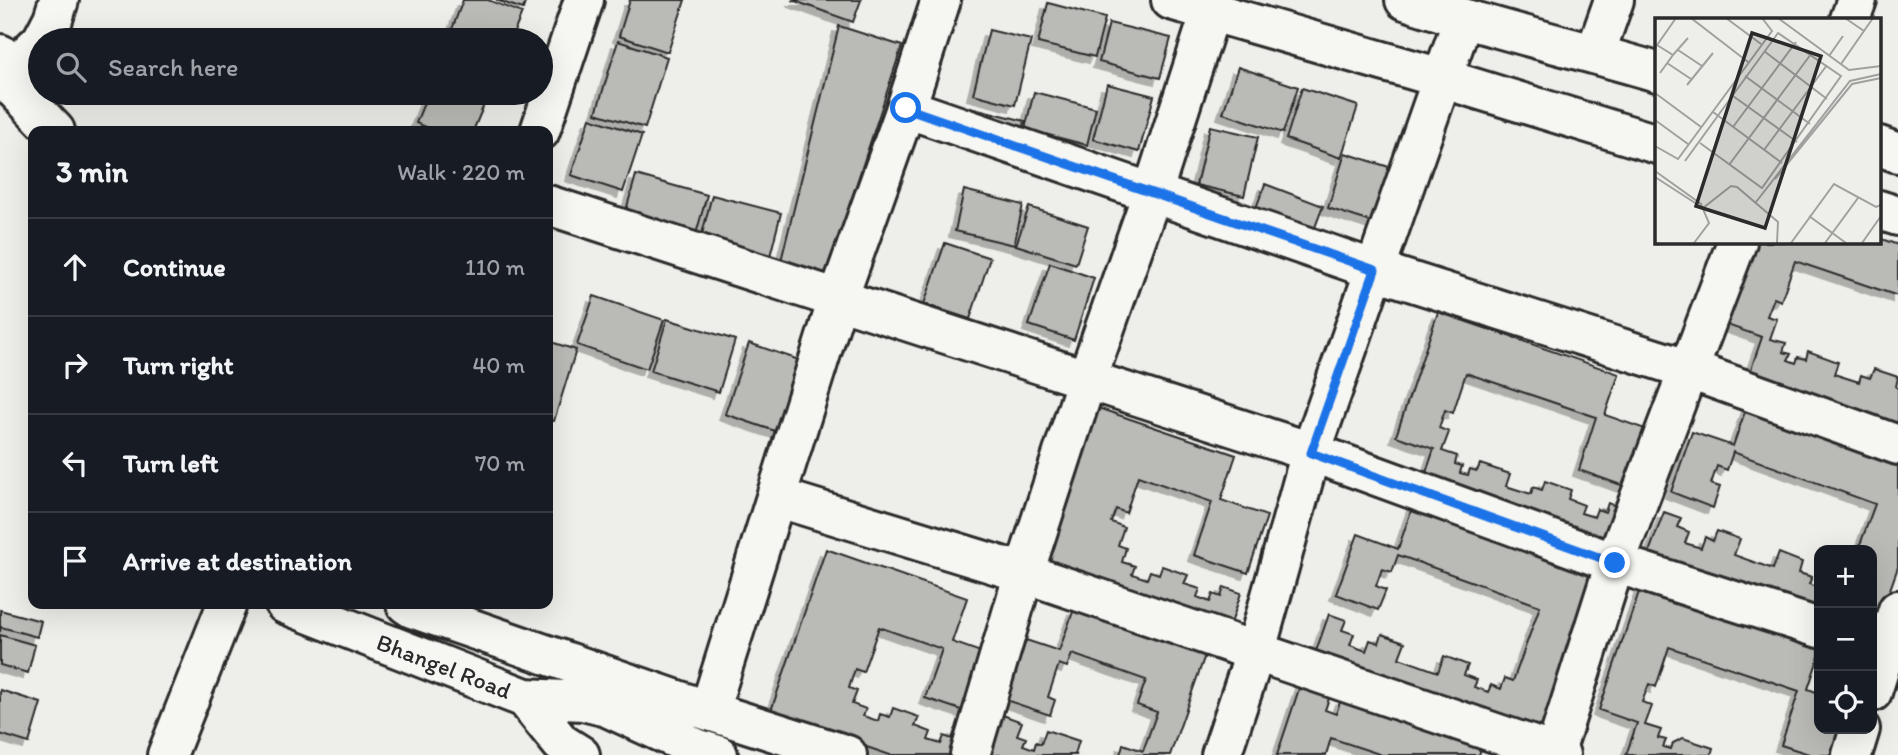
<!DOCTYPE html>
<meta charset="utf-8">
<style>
body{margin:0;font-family:Itim,sans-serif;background:#242831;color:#f1f3f6}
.controls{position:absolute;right:21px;bottom:21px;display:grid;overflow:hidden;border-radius:14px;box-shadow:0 7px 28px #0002}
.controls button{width:63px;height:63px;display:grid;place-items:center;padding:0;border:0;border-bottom:2px solid #363941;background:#171b24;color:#f1f3f6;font:35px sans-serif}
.stop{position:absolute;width:21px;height:21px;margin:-16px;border:5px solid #1a73e8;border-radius:50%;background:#fff}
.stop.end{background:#1a73e8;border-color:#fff;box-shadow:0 2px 7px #0008}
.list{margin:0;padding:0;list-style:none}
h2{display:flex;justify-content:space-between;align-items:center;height:91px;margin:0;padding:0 28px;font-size:30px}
h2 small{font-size:23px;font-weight:400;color:#9ea1a6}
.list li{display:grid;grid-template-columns:46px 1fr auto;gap:21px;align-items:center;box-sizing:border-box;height:98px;padding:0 28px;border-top:2px solid #363941}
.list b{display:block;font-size:26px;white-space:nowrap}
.list em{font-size:23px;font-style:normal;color:#9ea1a6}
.icon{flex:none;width:38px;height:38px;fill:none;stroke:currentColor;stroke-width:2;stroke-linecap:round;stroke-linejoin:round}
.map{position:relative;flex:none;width:1898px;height:755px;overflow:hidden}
.search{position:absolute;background:#171b24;box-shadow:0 7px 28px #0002;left:28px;top:28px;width:525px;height:77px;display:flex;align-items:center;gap:18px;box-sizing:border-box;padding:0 24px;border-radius:38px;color:#9ea1a6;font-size:26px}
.panel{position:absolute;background:#171b24;box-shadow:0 7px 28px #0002;left:28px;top:126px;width:525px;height:483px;border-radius:14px}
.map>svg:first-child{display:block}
</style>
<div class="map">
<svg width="1898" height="755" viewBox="0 0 1898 755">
<defs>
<filter id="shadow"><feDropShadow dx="-6" dy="6" stdDeviation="0" flood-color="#0004"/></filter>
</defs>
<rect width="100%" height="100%" fill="#eeeeea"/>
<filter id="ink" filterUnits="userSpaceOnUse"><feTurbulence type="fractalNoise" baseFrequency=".0143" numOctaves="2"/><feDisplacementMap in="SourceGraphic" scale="14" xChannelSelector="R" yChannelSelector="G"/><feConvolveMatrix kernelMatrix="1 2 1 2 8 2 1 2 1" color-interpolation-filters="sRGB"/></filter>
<g filter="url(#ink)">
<path fill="#babab7" stroke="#2b2b2b" stroke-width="2" filter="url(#shadow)" d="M463,0H488L522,13L511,40H448Z
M496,0H526L523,9Z
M630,0H685L668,52L619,36Z
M792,0H861L853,22Z
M1048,3L1105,18L1095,57L1038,43Z
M1109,23L1171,38L1160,78L1099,62Z
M839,26L902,46L822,289L778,273Z
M989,30L1031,40L1015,105L973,94Z
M618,41L667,57L645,128L596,113Z
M1238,67L1298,87L1283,133L1223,113Z
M1107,84L1154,96L1139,152L1093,139Z
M1302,88L1358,106L1341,158L1286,139Z
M1034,92L1096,108L1087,145L1025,129Z
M428,93H489L473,131H436L416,123Z
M970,107L1025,121L1018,141L968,124Z
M590,118L642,135L623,192L571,175Z
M1210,126L1258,137L1244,196L1196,185Z
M1345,153L1389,167L1371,222L1328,208Z
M636,175L707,195L694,241L623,221Z
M1265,184L1323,206L1308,246L1250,224Z
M964,190L1023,205L1014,245L955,231Z
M712,195L781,213L768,264L699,246Z
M1029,207L1088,226L1076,264L1016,245Z
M1879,238L1898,245V296L1795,261L1781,301L1774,298L1767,316L1777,319L1770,339L1786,343L1783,352L1791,354L1788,360L1796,363L1798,357L1806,359L1808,351L1838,362L1834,374L1859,382L1861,375L1870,378L1874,369L1898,377L1896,387L1898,388V425L1749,375L1762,337L1724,324L1752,242H1879Z
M945,243L990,258L970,319L924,304Z
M1050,263L1094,278L1074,340L1029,325Z
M594,296L664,320L647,369L577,345Z
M1438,312L1619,374L1605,415L1651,431L1632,489L1579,470L1596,417L1466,373L1453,413L1445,410L1439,428L1449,432L1442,451L1457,456L1455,464L1462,466L1460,473L1468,475L1470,469L1477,471L1480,464L1510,474L1506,486L1531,494L1533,487L1542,490L1545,481L1571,490L1568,499L1584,505L1581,513L1594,517L1597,509L1605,512L1608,503L1625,509L1610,551L1421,487L1434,449L1396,436Z
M667,319L735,340L719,392L651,371Z
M548,341L576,350L554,421L548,419Z
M749,343L805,362L781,433L725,414Z
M1748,403L1898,457V567L1873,637L1872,550H1858L1875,504L1733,452L1727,470L1717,466L1711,484L1720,487L1713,508L1671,492L1692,432L1733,446Z
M1095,407L1236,455L1221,500L1267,516L1248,573L1194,555L1212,502L1138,476L1126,513L1116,509L1111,522L1124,527L1118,545L1126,548L1122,562L1135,566L1132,574L1147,579L1150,571L1159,574L1162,566L1188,575L1184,584L1200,589L1197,597L1210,602L1213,594L1221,597L1224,587L1241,593L1227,636L1040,572Z
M1413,505L1598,572L1538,739L1314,657L1329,614L1346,620L1342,630L1354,634L1350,645L1366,651L1370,640L1379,643L1382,634L1405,642L1399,658L1438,672L1444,656L1468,665L1464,675L1477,680L1474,687L1488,692L1491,685L1501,689L1505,678L1513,681L1540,606L1398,555L1392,572L1382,569L1376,586L1386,590L1378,610L1336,594L1358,534L1398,549Z
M1664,512L1681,518L1677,527L1689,532L1685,543L1701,548L1705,537L1713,541L1717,531L1740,539L1734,555L1773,569L1779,553L1802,562L1799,573L1812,577L1809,584L1819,588V617L1648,555Z
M826,549L967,598L952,642L998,658L979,716L925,698L942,649L879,627L863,672L855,669L849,688L857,691L852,704L866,709L863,716L878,721L880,714L890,717L893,708L919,717L915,726L931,732L928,740L941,744L944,736L952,739L955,730L972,736L966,755H890L770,714Z
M1641,586L1819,647V656L1808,689L1819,693V729H1846L1838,755H1812L1781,745L1799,691L1669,647L1656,687L1649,684L1642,702L1652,706L1645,725L1661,730L1658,738L1666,740L1663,747L1671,749L1673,743L1683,738L1713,748L1711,755H1626L1637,723L1599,710Z
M1074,609L1205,655L1170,755H1120L1123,744L1143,751L1157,712L1137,705L1146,680L1072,654L1067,667L1059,664L1048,697L1055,700L1050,715L1006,700L1026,640L1059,651Z
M0,610L41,621L37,637L1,627L0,632Z
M0,635L35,645L28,673L0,665Z
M1303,677L1333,687L1325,710L1336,714L1341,699L1484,739L1479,755H1382L1331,738L1326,755H1277Z
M0,690L41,703L29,743L0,734Z
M1000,714L1022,722L1017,735L1026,738L1023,745L1034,749L1036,742L1041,744L1046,730L1079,741L1075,754L1077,755H986Z"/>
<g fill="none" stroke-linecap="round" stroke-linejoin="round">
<defs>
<path id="minor" d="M1171,0L1441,78L1657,144
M1405,0C1488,28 1573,47 1657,72
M1850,19L1857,0
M42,40L53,19L59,0
M0,54L4,78L55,131
M1595,54L1614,0
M0,81L40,42
M906,108L1375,270L1690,370L1898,445
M540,131L584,0
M1879,146L1898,153
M548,205L1311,452L1615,563L1819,628
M1879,210L1898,216
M776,497L1024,573L1560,755
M285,604L525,698L583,701L607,707L696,748L718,755
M406,604L412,608L709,711L847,755
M1872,692L1898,610
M525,698L561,743L580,755
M709,711L838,299L906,108L941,0
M167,755L227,604
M970,755L1024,573L1087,379L1152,194L1211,11
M1221,755L1256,650L1311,452L1463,19
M1554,755L1615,563L1737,242
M1852,755L1860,729"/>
</defs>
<use href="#minor" stroke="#2b2b2b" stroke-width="44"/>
<use href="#minor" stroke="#f6f6f2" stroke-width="38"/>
</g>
</g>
<g fill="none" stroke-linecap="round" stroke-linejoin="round" filter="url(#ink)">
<path stroke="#1a73e8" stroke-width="9" d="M906,108L1375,270L1311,453L1615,563"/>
</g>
<g text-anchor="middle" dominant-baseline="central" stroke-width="7" stroke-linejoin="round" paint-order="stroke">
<g font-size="24" fill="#2b2b2b" stroke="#f6f6f2">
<text transform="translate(444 666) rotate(21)">Bhangel Road</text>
</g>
</g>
<g transform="translate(1655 18)">
<rect width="226" height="226" fill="#eeeeea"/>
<path fill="none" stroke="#a0a09e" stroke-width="2" d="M36,0L93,44M71,0L106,26M123,0L194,52L226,48M190,0L209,13M2,27L18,37L33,20M0,30L21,0M23,32L47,48M109,33L172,81M174,38L188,18M12,45L36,61M186,46L218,0M5,55L18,37M90,58L155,106M32,67L58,35M0,75L46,109M78,78L142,124M58,94L127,145M0,102L33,126M78,109L141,24M0,128L23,141L117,13L107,0M109,132L172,47M30,143L123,15L186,58L107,170L45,125M74,147L156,36M0,153L46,186L54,205L39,225M0,159L48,190L76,168L82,169L123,204L122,225M120,161L197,66L226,60M101,184L195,63L226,56M154,198L191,225M136,225L179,166L221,189L226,187M170,225L203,180M207,225L226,198"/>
<path fill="#2b2b2b" fill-opacity="0.15" stroke="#2b2b2b" stroke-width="3.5" d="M97,15L166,38L110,210L41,188Z"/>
<rect width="226" height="226" fill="none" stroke="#2b2b2b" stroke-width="3.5"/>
</g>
</svg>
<div class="controls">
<button>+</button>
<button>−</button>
<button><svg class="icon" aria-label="locate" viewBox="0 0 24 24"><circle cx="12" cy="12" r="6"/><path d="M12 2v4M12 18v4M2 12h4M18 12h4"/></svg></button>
</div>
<div class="stop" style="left:906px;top:108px"></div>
<div class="stop end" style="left:1615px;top:563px"></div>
<div class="search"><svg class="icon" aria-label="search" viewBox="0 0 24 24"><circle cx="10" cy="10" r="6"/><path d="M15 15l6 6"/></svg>Search here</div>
<section class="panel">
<h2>3 min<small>Walk · 220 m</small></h2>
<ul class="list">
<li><svg class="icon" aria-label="ahead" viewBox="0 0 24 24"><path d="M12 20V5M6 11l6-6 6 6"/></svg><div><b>Continue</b></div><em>110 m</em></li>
<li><svg class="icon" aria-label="right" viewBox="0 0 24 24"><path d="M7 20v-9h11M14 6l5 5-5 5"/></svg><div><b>Turn right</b></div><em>40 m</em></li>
<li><svg class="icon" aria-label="left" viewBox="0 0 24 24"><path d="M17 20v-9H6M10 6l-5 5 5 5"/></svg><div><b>Turn left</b></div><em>70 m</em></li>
<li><svg class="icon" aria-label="arrive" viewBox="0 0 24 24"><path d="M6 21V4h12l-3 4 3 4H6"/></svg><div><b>Arrive at destination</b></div></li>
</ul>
</section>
</div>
